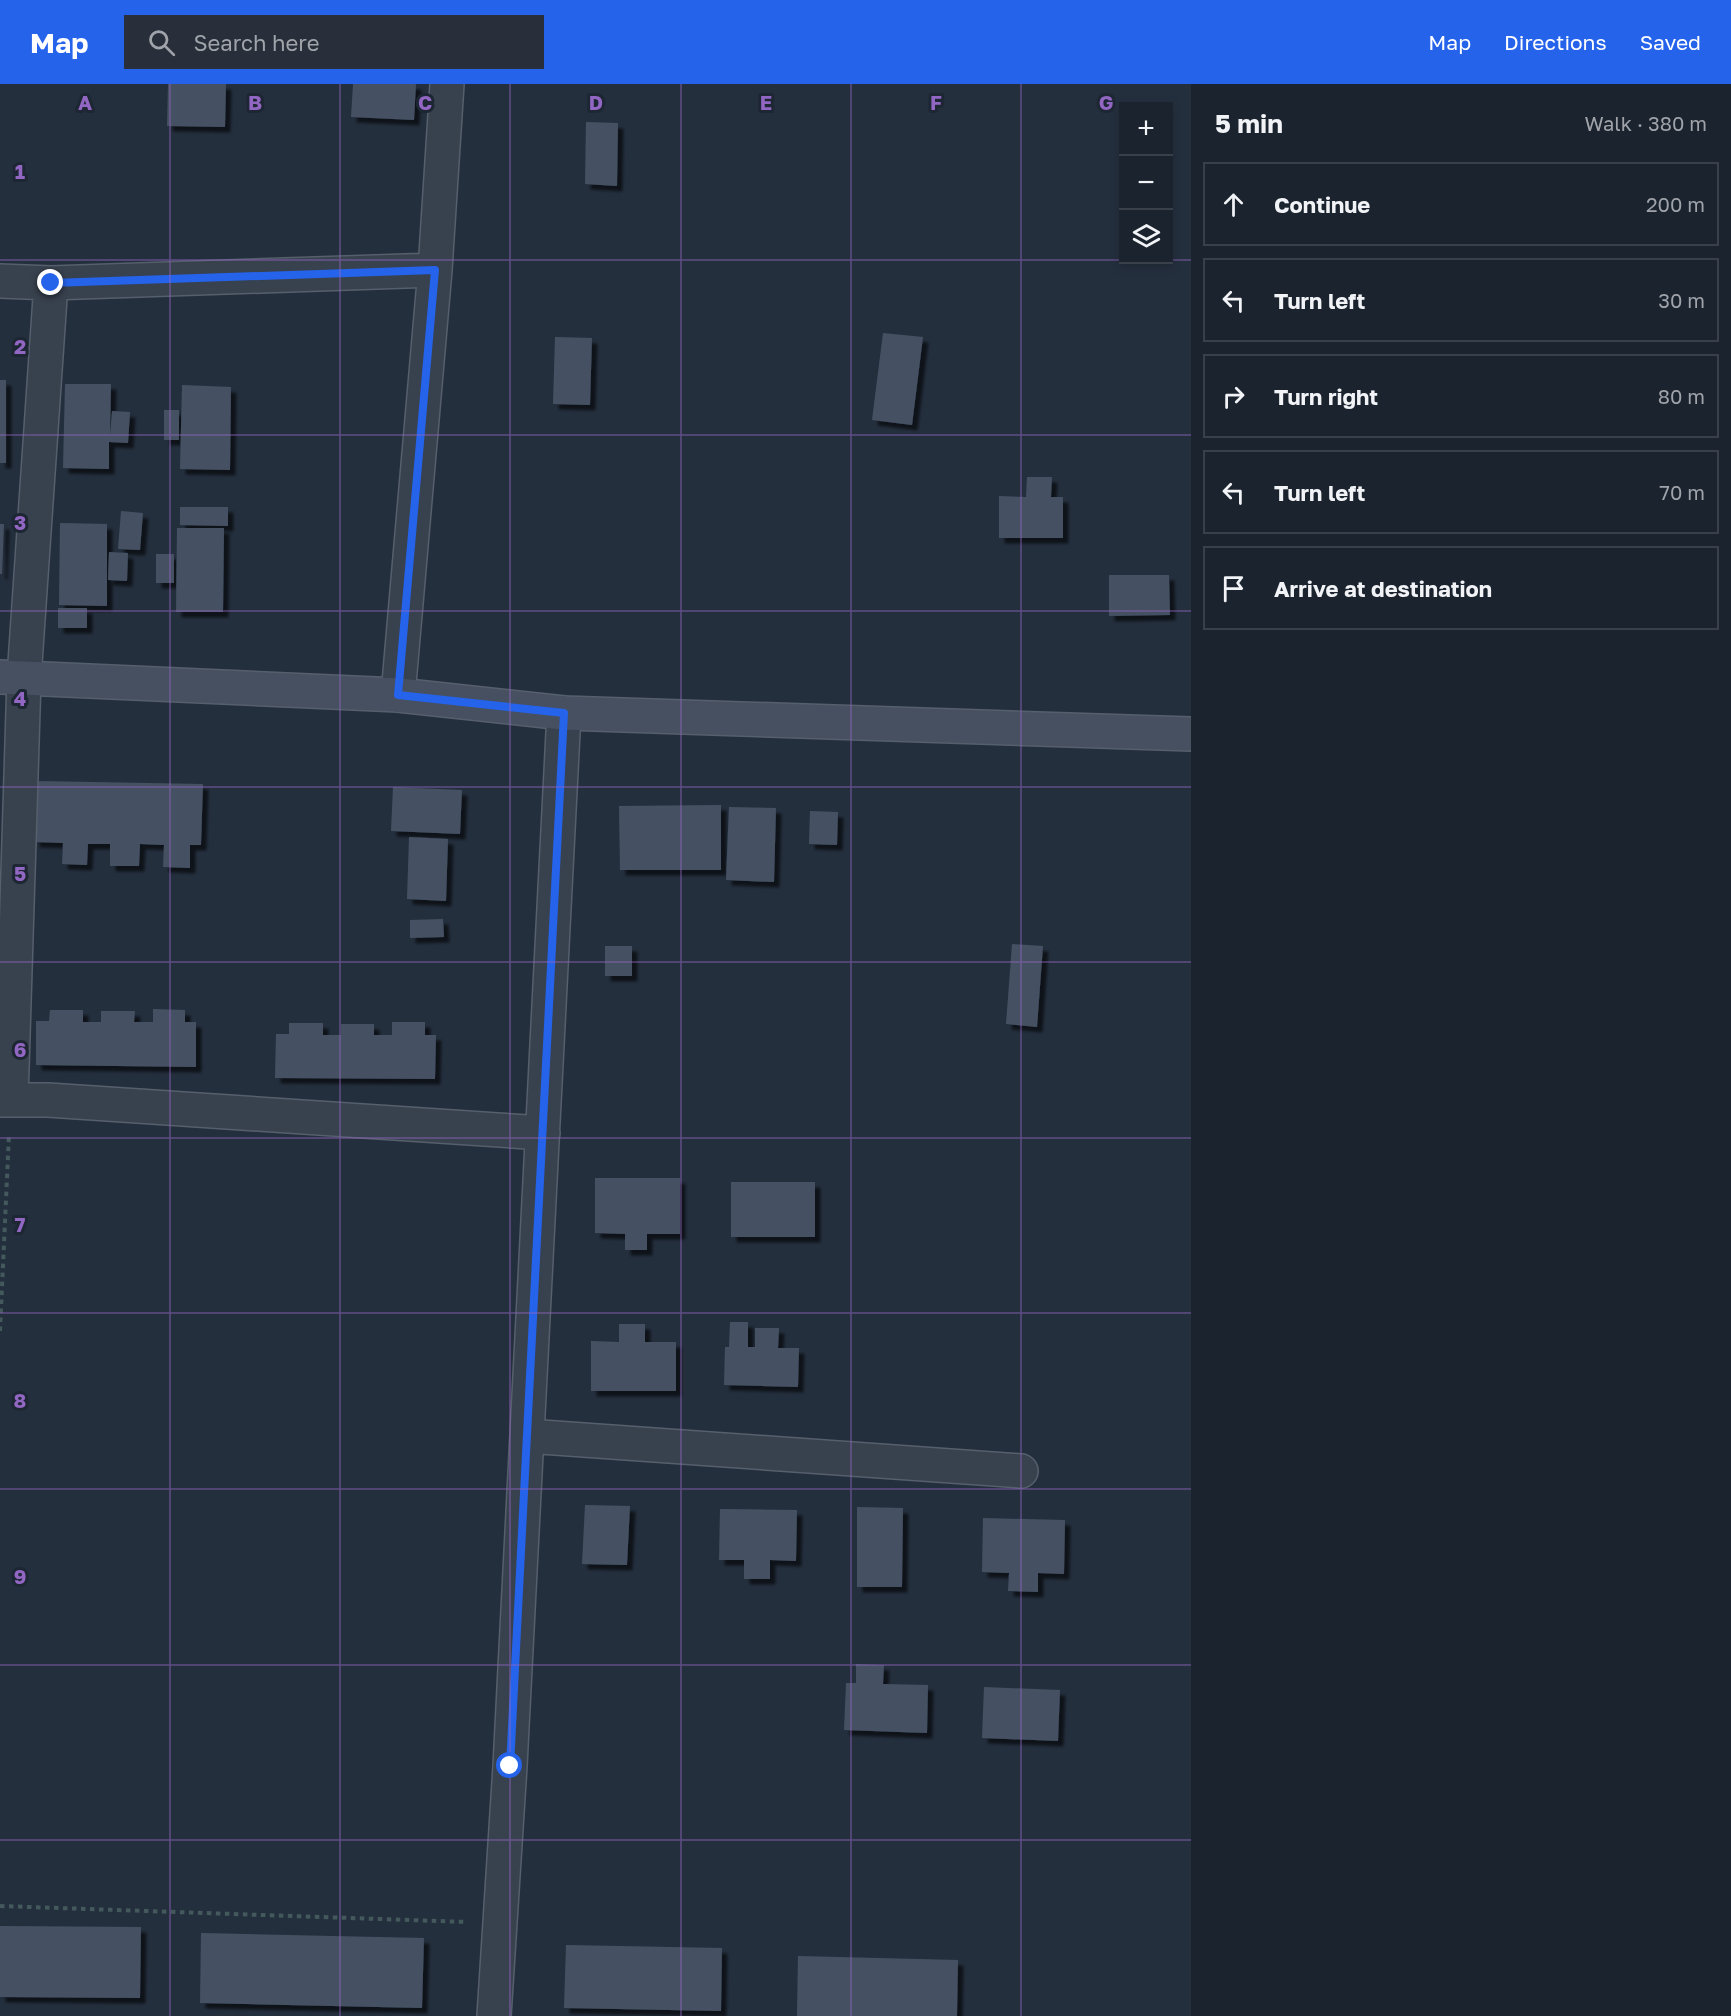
<!DOCTYPE html>
<meta charset="utf-8">
<style>
body{margin:0;font-family:"Golos Text",sans-serif;background:#282f3a;color:#f1f3f6}
.controls{position:absolute;right:18px;top:18px;display:grid;overflow:hidden;border-radius:0px;box-shadow:0 3px 9px #0003}
.controls button{width:54px;height:54px;display:grid;place-items:center;padding:0;border:0;border-bottom:2px solid #39404a;background:#1b232e;color:#f1f3f6;font:30px sans-serif}
.stop{position:absolute;width:18px;height:18px;margin:-14px;border:4px solid #2563eb;border-radius:50%;background:#fff}
.stop.end{background:#2563eb;border-color:#fff;box-shadow:0 2px 6px #0008}
.list{margin:0;padding:0;list-style:none}
h2{display:flex;justify-content:space-between;align-items:center;height:78px;margin:0;padding:0 24px;font-size:26px}
h2 small{font-size:20px;font-weight:400;color:#a0a4aa}
.list li{display:grid;grid-template-columns:39px 1fr auto;gap:18px;align-items:center;box-sizing:border-box;height:84px;margin:0 12px 12px;padding:0 12px;border:2px solid #39404a;border-radius:0px}
.list b{display:block;font-size:22px;white-space:nowrap}
.list em{font-size:20px;font-style:normal;color:#a0a4aa}
.icon{flex:none;width:33px;height:33px;fill:none;stroke:currentColor;stroke-width:2;stroke-linecap:round;stroke-linejoin:round}
.map{position:relative;flex:none;width:1191px;height:1932px;overflow:hidden}
header{display:flex;align-items:center;gap:36px;box-sizing:border-box;height:84px;padding:0 30px;background:#2563eb;color:#fff}
header strong{font-size:28px}
nav{display:flex;gap:33px;margin-inline-start:auto;font-size:21px}
.search{width:420px;height:54px;background:#282f3a;display:flex;align-items:center;gap:15px;box-sizing:border-box;padding:0 21px;border-radius:0px;color:#a0a4aa;font-size:22px}
main{display:flex}
aside{flex:1;background:#1b232e}
.map>svg:first-child{display:block}
</style>
<header>
<strong>Map</strong>
<div class="search"><svg class="icon" aria-label="search" viewBox="0 0 24 24"><circle cx="10" cy="10" r="6"/><path d="M15 15l6 6"/></svg>Search here</div>
<nav><a>Map</a><a>Directions</a><a>Saved</a></nav>
</header>
<main>
<div class="map">
<svg width="1191" height="1932" viewBox="0 0 1191 1932">
<defs>
<filter id="shadow"><feDropShadow dx="5.5" dy="5.5" stdDeviation="1.5" flood-color="#0009"/></filter>
</defs>
<rect width="100%" height="100%" fill="#242f3e"/>
<path fill="#455162" filter="url(#shadow)" d="M168,0H226L225,43L167,42Z
M353,0H416L414,36L351,33Z
M586,38L618,39L617,102L585,100Z
M883,249L923,253L912,341L872,336Z
M555,253L592,254L590,321L553,320Z
M0,296H6V379H0Z
M65,300H111L110,352L112,327L130,328L128,359L109,358V385L63,384Z
M182,301L231,303L230,386L180,385Z
M164,326H179V356H164Z
M1027,393H1052L1051,413H1063V454H999V412L1026,413Z
M180,423H228V442L180,441Z
M121,427L143,429L140,466L118,465Z
M60,439L107,440V522L59,521Z
M0,440H4L2,490H0Z
M177,444H224L223,528H176Z
M109,468L128,469L127,497L108,496Z
M156,470H174V499H156Z
M1109,491H1169L1170,531L1109,532Z
M58,524H87V544H58Z
M35,697L203,700L201,761H190V784L163,783L164,761L140,760L139,782H110V760H88L87,781L62,780L63,759L34,758Z
M393,703L462,706L460,750L391,747Z
M721,721V786H620L619,722Z
M729,723L776,724L774,798L726,796Z
M810,727L838,728L837,761L809,760Z
M409,753L448,755L446,817L407,815Z
M443,835L444,853L410,854V836Z
M1012,860L1043,862L1037,943L1006,940Z
M605,862H632V892H605Z
M153,925L185,926V938H196V983L36,981V937H49L50,926H83V938H101V927H135L134,938H153Z
M392,938H425V951H436L435,995L275,994L276,950H289V939H323V951H341V940H374V951H392Z
M595,1094H680V1150H647V1166H625V1150L595,1149Z
M731,1098H815V1153H731Z
M730,1238H748V1263H755V1244H779L778,1264H799L798,1303L724,1301L725,1263H729Z
M619,1240H645V1258H676V1307H591V1257L619,1258Z
M585,1421L630,1422L627,1481L582,1480Z
M857,1423L903,1424L902,1503H857Z
M720,1425L797,1426L796,1477L770,1476V1495H744V1476H719Z
M983,1434L1065,1436L1064,1490L1038,1489V1508L1008,1507L1009,1489L982,1488Z
M856,1580L884,1581L883,1600L928,1601L927,1649L844,1646L846,1599H856Z
M984,1603L1060,1606L1058,1657L982,1654Z
M0,1842L141,1843L140,1914L0,1913Z
M201,1849L424,1854L422,1924L200,1919Z
M566,1861L722,1864L721,1927L564,1924Z
M798,1872L958,1876L957,1932H797Z"/>
<g fill="none" stroke-linecap="round" stroke-linejoin="round">
<defs>
<path id="street" d="M0,197L51,199L435,186
M398,611L435,186L447,0
M0,1016H48L543,1049
M11,1016L24,594L51,199
M527,1352L1021,1387
M494,1932L510,1682L564,629"/>
<path id="secondary" d="M0,593L398,611L564,629L1191,650"/>
</defs>
<use href="#street" stroke="#565f6c" stroke-width="36"/>
<use href="#secondary" stroke="#565f6c" stroke-width="36"/>
<path stroke="#44595c" stroke-width="4" stroke-dasharray="4.5 4.5" stroke-linecap="butt" d="M0,1247L9,1050
M0,1822L467,1838"/>
<use href="#street" stroke="#38414e" stroke-width="33"/>
<use href="#secondary" stroke="#465061" stroke-width="33"/>
</g>
<g fill="none" stroke-linecap="round" stroke-linejoin="round">
<path stroke="#2563eb" stroke-width="8" d="M51,199L435,186L398,611L564,629L510,1682"/>
</g>
<path fill="none" stroke="#9266c3" stroke-width="1.5" stroke-opacity="0.55" d="M170,0V1932M340,0V1932M510,0V1932M681,0V1932M851,0V1932M1021,0V1932M0,176H1191M0,351H1191M0,527H1191M0,703H1191M0,878H1191M0,1054H1191M0,1229H1191M0,1405H1191M0,1581H1191M0,1756H1191"/>
<g font-size="20" text-anchor="middle" font-weight="bold" fill="#9266c3" stroke="#1d2633" stroke-width="6" stroke-linejoin="round" paint-order="stroke">
<text x="85" y="26">A</text>
<text x="255" y="26">B</text>
<text x="425" y="26">C</text>
<text x="596" y="26">D</text>
<text x="766" y="26">E</text>
<text x="936" y="26">F</text>
<text x="1106" y="26">G</text>
<text x="20" y="95">1</text>
<text x="20" y="270">2</text>
<text x="20" y="446">3</text>
<text x="20" y="622">4</text>
<text x="20" y="797">5</text>
<text x="20" y="973">6</text>
<text x="20" y="1148">7</text>
<text x="20" y="1324">8</text>
<text x="20" y="1500">9</text>
</g>
</svg>
<div class="controls">
<button>+</button>
<button>−</button>
<button><svg class="icon" aria-label="layers" viewBox="0 0 24 24"><path d="M12 4l9 5-9 5-9-5zM3 14l9 5 9-5"/></svg></button>
</div>
<div class="stop" style="left:510px;top:1682px"></div>
<div class="stop end" style="left:51px;top:199px"></div>
</div>
<aside>
<h2>5 min<small>Walk · 380 m</small></h2>
<ul class="list">
<li><svg class="icon" aria-label="ahead" viewBox="0 0 24 24"><path d="M12 20V5M6 11l6-6 6 6"/></svg><div><b>Continue</b></div><em>200 m</em></li>
<li><svg class="icon" aria-label="left" viewBox="0 0 24 24"><path d="M17 20v-9H6M10 6l-5 5 5 5"/></svg><div><b>Turn left</b></div><em>30 m</em></li>
<li><svg class="icon" aria-label="right" viewBox="0 0 24 24"><path d="M7 20v-9h11M14 6l5 5-5 5"/></svg><div><b>Turn right</b></div><em>80 m</em></li>
<li><svg class="icon" aria-label="left" viewBox="0 0 24 24"><path d="M17 20v-9H6M10 6l-5 5 5 5"/></svg><div><b>Turn left</b></div><em>70 m</em></li>
<li><svg class="icon" aria-label="arrive" viewBox="0 0 24 24"><path d="M6 21V4h12l-3 4 3 4H6"/></svg><div><b>Arrive at destination</b></div></li>
</ul>
</aside>
</main>
